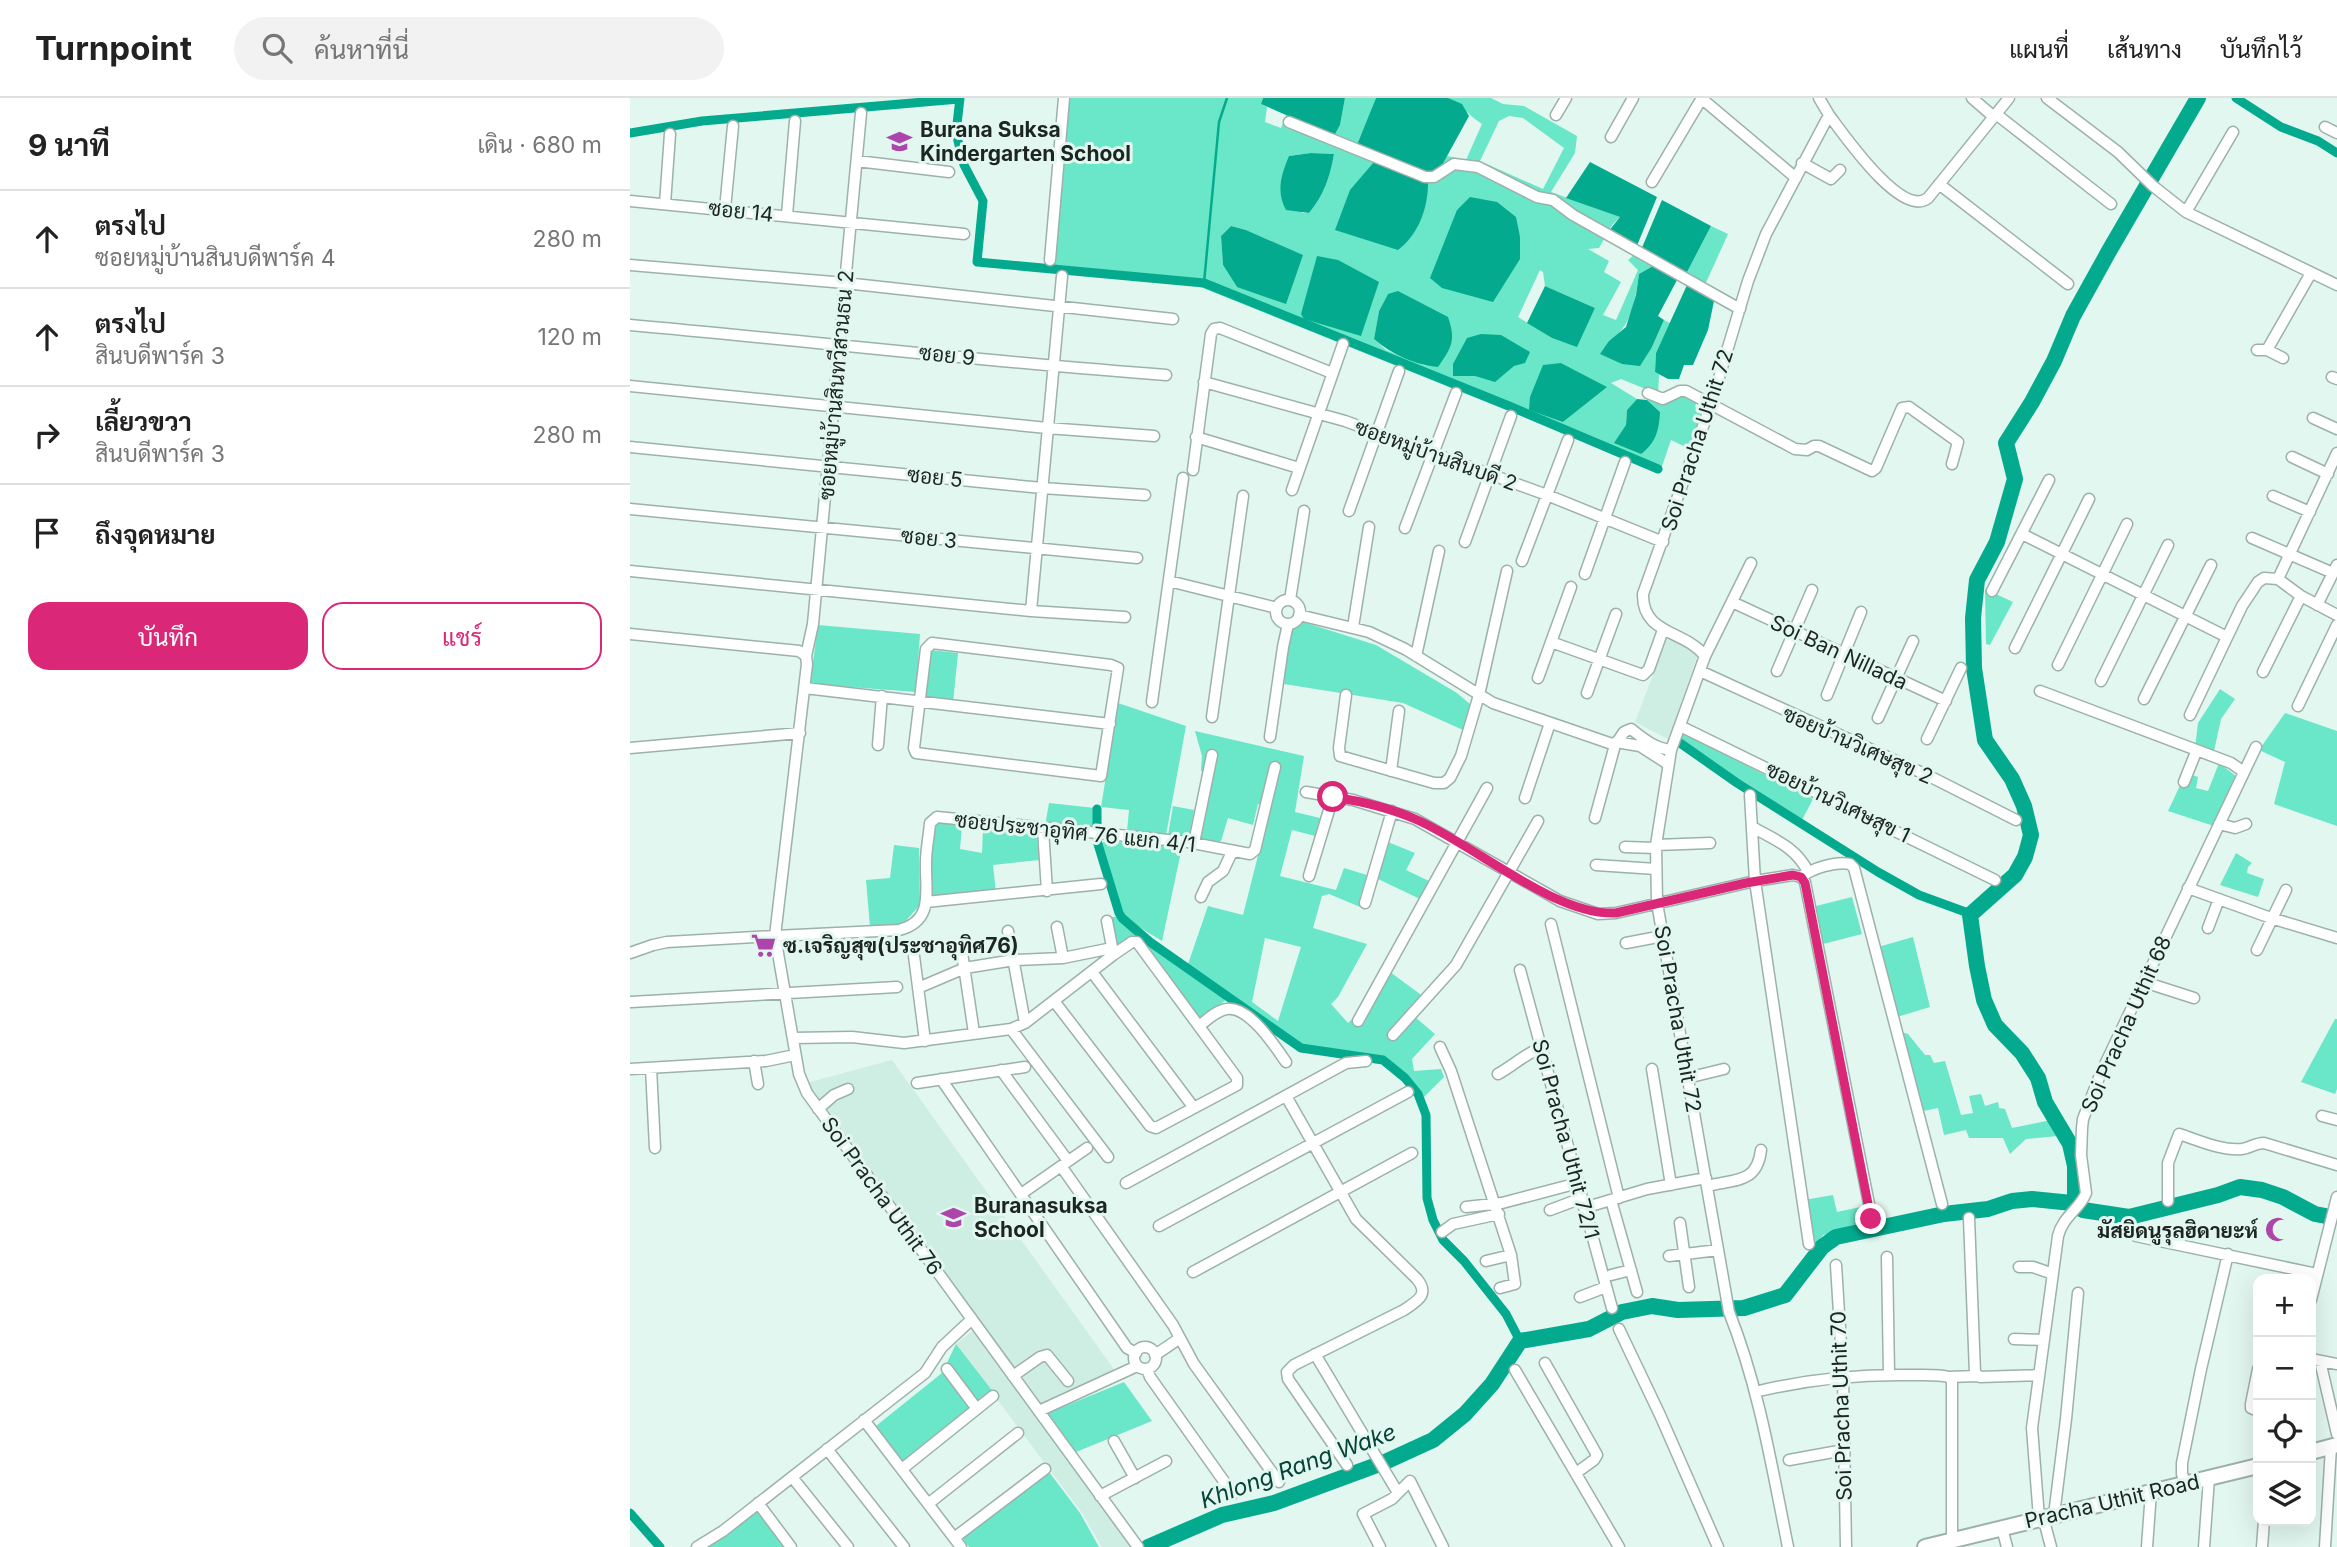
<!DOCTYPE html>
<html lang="th">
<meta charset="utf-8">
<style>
body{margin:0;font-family:Inter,Sarabun,sans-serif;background:#f2f2f2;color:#222}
.controls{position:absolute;right:21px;bottom:21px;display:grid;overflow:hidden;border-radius:14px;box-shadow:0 7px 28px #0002}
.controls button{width:63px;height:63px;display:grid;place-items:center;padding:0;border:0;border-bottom:2px solid #e0e0e0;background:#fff;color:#222;font:35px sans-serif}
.stop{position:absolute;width:21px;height:21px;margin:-16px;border:5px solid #db2777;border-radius:50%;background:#fff}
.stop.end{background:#db2777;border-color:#fff;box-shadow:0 2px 7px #0008}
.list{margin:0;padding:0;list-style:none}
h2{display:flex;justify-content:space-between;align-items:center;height:91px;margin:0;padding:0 28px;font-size:30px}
h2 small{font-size:23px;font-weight:400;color:#767676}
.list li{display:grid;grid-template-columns:46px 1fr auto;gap:21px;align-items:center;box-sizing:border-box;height:98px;padding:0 28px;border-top:2px solid #e0e0e0}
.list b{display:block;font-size:26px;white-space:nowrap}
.list p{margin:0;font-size:23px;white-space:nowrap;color:#767676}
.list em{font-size:23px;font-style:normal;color:#767676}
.actions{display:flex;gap:14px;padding:21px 28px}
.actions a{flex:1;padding:16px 0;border:2px solid #db2777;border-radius:21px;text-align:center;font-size:24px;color:#db2777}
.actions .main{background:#db2777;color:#fff}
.icon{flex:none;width:38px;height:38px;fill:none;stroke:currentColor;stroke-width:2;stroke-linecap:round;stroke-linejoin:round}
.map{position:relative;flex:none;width:1707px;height:1449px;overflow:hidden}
header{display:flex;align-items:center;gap:42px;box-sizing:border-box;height:98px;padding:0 35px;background:#fff;border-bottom:2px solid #e0e0e0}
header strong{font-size:33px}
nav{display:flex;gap:38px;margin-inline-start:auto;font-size:24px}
.search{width:490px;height:63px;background:#f2f2f2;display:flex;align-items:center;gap:18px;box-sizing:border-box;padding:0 24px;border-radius:38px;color:#767676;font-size:26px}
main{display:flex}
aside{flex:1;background:#fff}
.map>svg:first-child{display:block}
</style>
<header>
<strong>Turnpoint</strong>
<div class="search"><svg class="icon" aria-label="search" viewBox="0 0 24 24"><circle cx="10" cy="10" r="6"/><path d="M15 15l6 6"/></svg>ค้นหาที่นี่</div>
<nav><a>แผนที่</a><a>เส้นทาง</a><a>บันทึกไว้</a></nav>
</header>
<main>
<aside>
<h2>9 นาที<small>เดิน · 680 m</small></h2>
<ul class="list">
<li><svg class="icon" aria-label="ahead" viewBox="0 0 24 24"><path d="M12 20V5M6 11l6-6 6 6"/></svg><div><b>ตรงไป</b><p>ซอยหมู่บ้านสินบดีพาร์ค 4</p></div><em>280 m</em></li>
<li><svg class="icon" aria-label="ahead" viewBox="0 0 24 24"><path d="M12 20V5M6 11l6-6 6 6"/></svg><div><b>ตรงไป</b><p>สินบดีพาร์ค 3</p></div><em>120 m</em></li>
<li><svg class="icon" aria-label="right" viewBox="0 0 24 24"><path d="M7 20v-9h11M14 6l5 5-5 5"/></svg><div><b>เลี้ยวขวา</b><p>สินบดีพาร์ค 3</p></div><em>280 m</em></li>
<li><svg class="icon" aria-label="arrive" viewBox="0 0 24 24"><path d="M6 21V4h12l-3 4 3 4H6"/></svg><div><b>ถึงจุดหมาย</b></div></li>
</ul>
<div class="actions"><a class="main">บันทึก</a><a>แชร์</a></div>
</aside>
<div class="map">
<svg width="1707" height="1449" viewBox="0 0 1707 1449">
<rect width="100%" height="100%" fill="#e2f7f0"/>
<path fill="#ceede3" d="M1037,540L1068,556L1038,641L1005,624Z
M262,962L486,1274L410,1306L176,985Z
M345,1231L504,1449H472L452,1415L326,1246Z"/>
<path fill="#6ae6c8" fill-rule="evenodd" d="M440,0H633L631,6L637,9L635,24L651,30L656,17L704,38L710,27L715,0H746L728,47L810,71L817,58L836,62L852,26C839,18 832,7 818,0H861L873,6L894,8L947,38L945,55L921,94L990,119L982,127L969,150L958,151L979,163L974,174L991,184L973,217L986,222L1008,172L998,162L1005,156L1023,168L1009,176C1005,202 1002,229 979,243V259L992,266L1022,249L1034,222L1040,225L1026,255L1025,274L1029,276L1028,297L1069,296L1065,309L1075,313L1060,351L1041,342L1030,374L568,188L569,181L424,167ZM879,18L893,20L934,50L913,91L850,63L869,23ZM681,55L704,56C700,79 694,97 679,115H672L659,58ZM601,128L616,132L672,157L607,189L593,167L591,138ZM910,172L913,174L915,188L965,210L947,248L922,240L888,219ZM758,196L796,268L756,252L744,241L749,213ZM931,265L976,289L933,324ZM991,281L1018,292L1017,302L1030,314L996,327L997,312L1007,301L981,285Z
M1081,128L1098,136L1074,189L1055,178Z
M1355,491L1383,504L1360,547L1356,546Z
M673,524L746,547L827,595L840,606L833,632L773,605L654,586L660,531Z
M188,527L290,536L286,594L180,586Z
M300,552L328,555L323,605L293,602Z
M1590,591L1605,601L1591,621L1584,653L1565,650L1568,625Z
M488,605L556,628L536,737L497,733L499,712L471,709Z
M1655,615L1707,633V728L1644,706L1655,664L1629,652Z
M565,633L674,658L665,714L690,720L685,738L662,732L650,778L706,792L714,770L737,777L730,799L739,802L735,811L699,796L692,798L683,830L737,846L708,899L701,906L718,925L729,915L760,874L794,899L758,939L763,942L785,919L805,936L782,961L784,973L811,971L814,979L793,1000L769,972L754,960L673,949L600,899L558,866L578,808L613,817L640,710L628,706L623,727L598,720L591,743L584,744L569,740L582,679L571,673L572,658ZM635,840L671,849L648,923L622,904Z
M1052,635L1183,701L1172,722L1048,646Z
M1589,665L1606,678L1584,728L1538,713L1556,675L1568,679L1566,690L1578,693Z
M419,705L465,710L463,732L415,728Z
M543,708L564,712L559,740L538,737Z
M313,725L332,728L330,751L352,755L353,731L407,737L409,762L363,767L366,795L299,800L302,743L306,726Z
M476,743L552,749L532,843L496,821L491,812L471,745Z
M758,744L785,755L776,772L799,783L790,801L746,780Z
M264,747L289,750L290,807L272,827L240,829L236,782L260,780Z
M1606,755L1622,765L1618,769L1617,775L1634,781L1628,799L1590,787Z
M1222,799L1232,836L1189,847L1182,809Z
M480,819H486L505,836L597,901L568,924L512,847L486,851Z
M1283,839L1300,909L1267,919L1248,849Z
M1705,921H1707V991L1705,996L1671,984Z
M1271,934L1278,936L1295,957H1300L1304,965L1315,963L1331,1017L1343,1015L1339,998L1351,996L1355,1008L1368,1004L1369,1010L1375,1011L1382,1030L1421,1022L1428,1038L1396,1041L1380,1056L1373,1040H1339L1336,1032L1314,1037L1308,1010L1293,1013Z
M1203,1097L1207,1114L1235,1108L1240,1126L1193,1137L1182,1152L1174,1102Z
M326,1246L364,1295L273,1364L246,1328L312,1275Z
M494,1284L522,1323L446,1354L418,1315Z
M413,1366L450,1415L469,1449H339L327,1433Z
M126,1413L157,1449H79Z"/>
<path fill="#04aa8e" d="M633,0H715L710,27L704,38L631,6Z
M746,0H818L832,6L839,18L810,71L804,75L796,76L727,47Z
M681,55L704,56C700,79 694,97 679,115L656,112C646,94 651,77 659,58Z
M744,64L798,85C798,111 788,137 768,152L705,132L720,92Z
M960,64L1027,99L1006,150L978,134L990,119L936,100Z
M840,99L867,104L886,119L890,139V161L863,204L812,190L800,180L827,112Z
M1032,102L1081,128L1055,178L1011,152Z
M601,128L616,132L673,157L656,206L607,189L593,167L591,138Z
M687,158L708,162L749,184L731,238L674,221L671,216Z
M1023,168L1047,182L1028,218L1034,222L1022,249L1010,268L992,266L970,256L979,243L996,229L1006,197L1009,176Z
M1057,187L1079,197L1084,203L1078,232L1063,267H1054L1049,281H1038L1025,274L1026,255Z
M915,188L965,210L947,249L922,240L897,225Z
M768,193L818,219C826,242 822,249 808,269C786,267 761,256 744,241L749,213L758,196Z
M851,236L871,237L900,254L895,265L884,268L865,284L845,278H823V266L837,240Z
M931,265L977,289L933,324L899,312L900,299L913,267Z
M1007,301L1017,302L1030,314C1029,332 1026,345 1011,356L984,345L996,327L997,312Z"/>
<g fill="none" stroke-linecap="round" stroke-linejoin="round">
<path stroke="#04aa8e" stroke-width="2.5" d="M574,185L589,24L597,0"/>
<path stroke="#04aa8e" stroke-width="9" d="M330,0L326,35L334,67L353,103L347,164L574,185L879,308L1028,371
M1606,0L1651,29L1688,43L1707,55
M0,35L72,23L329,1
M1050,645L1107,685L1248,774L1289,797L1341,816
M467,729V711
M467,743L489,815L492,820L520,844L671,950L753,962L775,980L788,996L796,1017L797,1100L803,1122L813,1142L834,1163L876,1216L890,1243
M0,1415L30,1449"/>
<path stroke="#04aa8e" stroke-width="16" d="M1442,1105L1445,1098V1068L1440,1046L1415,1004L1408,980L1392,955L1365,927L1354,902L1347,868L1340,817L1385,777L1395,759L1401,737L1394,708L1382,681L1355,642L1344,570L1343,520L1347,482L1367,444L1385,381L1376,345L1402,304L1424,263L1443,218L1479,153L1568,0
M518,1449L592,1417L644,1405L755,1364L803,1342L835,1316L862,1286L890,1243L959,1231L992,1214L1022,1208L1048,1212L1114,1210L1155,1197L1192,1149L1206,1139L1314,1116L1358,1111L1382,1103L1402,1101L1442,1105L1453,1112L1499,1119L1588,1097L1610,1089L1632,1092L1653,1099L1685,1116L1701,1119L1707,1117"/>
<defs>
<path id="minor" d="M1071,0L1166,80
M1342,0L1364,19
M1417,0L1488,54L1523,88L1556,114L1707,187
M231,15L183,526L176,558L177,566L145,838L269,832C305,823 295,792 296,764C296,751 299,738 300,725L307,719L558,744L620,756L625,752L645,669
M1366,16L1481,106
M926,17L936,0
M1199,17C1214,37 1272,121 1298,100L1379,0
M659,24L795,79H804L824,66L848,69L907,99L923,102L943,117L1110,211
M1695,29L1707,35
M981,39L1003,0
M227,63L319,74
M1172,65L1201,81L1210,72
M1022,84L1072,0
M1309,86L1438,186
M0,103L334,136
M35,106L40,36
M95,111L103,28
M1556,114L1603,34
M157,117L165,23
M420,162L434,0
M0,167L215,185L543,221
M0,227C179,243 357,264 536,277
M1627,252H1637L1653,260
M1637,252L1681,175
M1702,279L1707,281
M574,284L715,323L917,397L1033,444
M0,288L417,330L524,338
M1018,295L1033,301L1050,293H1056L1165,351L1177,352L1184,348H1189L1242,373L1246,370L1272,310L1279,309L1328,344L1322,366
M1683,320L1707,331
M566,339L669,370
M0,349L412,390L515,397
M1662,359L1698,376
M563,372L581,236L584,231L590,230L702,275
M662,392L713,246
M1643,398L1680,414
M0,411L507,460
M719,413L769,273
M775,430L826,295
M1392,436L1597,539
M1622,440L1703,475
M835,444L881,318
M892,463L938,342
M0,473L401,513L495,519
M955,476L995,364
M1648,481L1707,355
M539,483L647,510
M1362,493L1419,382
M660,502L674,413
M646 514a12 12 0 1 1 24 0a12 12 0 1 1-24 0Z
M1102,504L1316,603
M1687,507L1707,467
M401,513L432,178
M669,517L739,534L775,551L863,605L985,647L965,720
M723,529L739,429
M0,536L169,553L176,558
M921,544L1013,577L1019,571L1033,532
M302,545L481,567L488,570L471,678L286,655L284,650L296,551Z
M1385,550L1459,401
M786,558L809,453
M1075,558L1121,465
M1428,567L1497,426
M1070,573L1299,678L1386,722
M1147,573L1182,492
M1633,574L1671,498
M908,580L941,489
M1471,583L1538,447
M175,590L480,626
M1410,593L1601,665L1614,674
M957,595L986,516
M716,597L709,650L710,658L804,685H814L820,680L831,658L849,597L877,473
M1197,597L1231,514
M1514,601L1581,467
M522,604L553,380
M1668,608L1707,527
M1560,617L1612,508L1628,484L1634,480L1648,481L1671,498L1707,517
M582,619L613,398
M1248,620L1283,543
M1050,628L1365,782
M640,639L653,549L658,526
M1297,641L1331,570
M986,644L1010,648L1038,666
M248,647L252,598
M985,647L994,634L1001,631C1014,641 1024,650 1041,652
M0,650L170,635
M761,673L769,613
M1554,684L1566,654
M676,694L723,702L785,721L930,803L968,816L986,815L1125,783L1163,777L1171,779L1175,784L1242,1121
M1120,697L1125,783L1179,1146
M895,700L920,625
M1589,726L1605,730L1616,726
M1122,729C1144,741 1167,750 1178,774
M413,731L417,793
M564,745L582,657
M1026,747L1080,745
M995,749L1025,750
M966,767L1026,771
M679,778L703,699
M1171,779C1183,770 1206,763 1220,766L1224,770L1312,1106
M1558,790L1641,820L1707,840
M571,799L578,784L593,773L602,754
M296,804L471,786
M735,805L762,713
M477,823L483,854
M921,826L989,1100
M427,829L433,860
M1578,830L1589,801
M378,833L395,925
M996,845L1033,838
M331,848L344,935
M1627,852L1656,792
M0,855L23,847L37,844L145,838L169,976L177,995L508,1449
M284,858L295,943
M890,872L982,1210
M462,874L564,1010
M1514,884L1564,900
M288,890L335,870L384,862L433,860L482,850
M1,904L267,889
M728,923L857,690
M569,928C577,922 587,912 597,911C619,908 645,948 656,964
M381,931L478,1059
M763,937L826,867L908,723
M163,940L222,939L274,945L381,931L395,925L483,857L502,844H507L607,980V987L526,1030L520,1028L424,903
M810,949L821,973L881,1157L885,1186L870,1190
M124,963L128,986
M21,970L25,1050
M0,971L136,963L165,957
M1022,971L1041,1087
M371,972L438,1063
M868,976C883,968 896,955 911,950
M1057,980L1094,971
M311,981L497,1250L506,1255
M287,985L395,969
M656,998L726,1121L787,1181C800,1197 787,1203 774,1212L664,1267L657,1274L658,1281L717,1367
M188,1011L204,997L218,991
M1692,1018L1707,1022
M431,1068L543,1227L564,1266L649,1384
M496,1085L716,965L736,963
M1077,1088C1105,1081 1127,1086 1131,1052
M391,1096L457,1050
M981,1102L1007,1194
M1538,1103V1065L1549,1036C1568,1042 1591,1053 1612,1051C1620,1050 1625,1045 1634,1045L1707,1067
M836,1109L872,1105L948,1085
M954,1110L1017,1091L1076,1080
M920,1112L952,1100
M1339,1120L1345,1275L1350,1279L1408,1277
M1050,1125L1059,1189
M529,1128L778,994
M812,1134L823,1126L869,1116
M1506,1138L1687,1176
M1039,1158L1088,1152
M1257,1159L1259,1276
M856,1163L881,1157
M1206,1167L1213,1279L1216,1449
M1389,1169H1403L1423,1176
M563,1174L782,1055
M981,1177L1001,1172
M950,1199L976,1189
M1681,1202L1707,1099
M989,1231L1030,1317L1088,1449
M1384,1241L1413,1242
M504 1260a11 11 0 1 1 22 0a11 11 0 1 1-22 0Z
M685,1256L768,1395L780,1383L813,1449
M525,1257L550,1240
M1681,1261L1707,1266
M1690,1263L1707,1336
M915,1265L967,1357L964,1362L946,1375
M317,1271L347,1311
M517,1271L520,1279L603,1396
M1628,1271L1621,1306V1310L1628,1313
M885,1272L989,1449
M383,1278L410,1259L417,1257L438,1283
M1319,1279L1347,1278
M1125,1294C1177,1281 1228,1276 1282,1277C1294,1277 1308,1276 1319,1279L1322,1283V1442
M409,1313L507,1268
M234,1322L331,1449
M484,1343L505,1380
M197,1351L274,1449
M1159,1362L1214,1352
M272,1371L363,1298
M162,1379L218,1449
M1556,1386L1552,1376V1365L1571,1271L1598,1156
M470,1398L536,1363
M128,1405L161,1449
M298,1406L388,1335
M1424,1417L1436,1321L1448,1195
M1413,1419L1421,1449
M1409,1420L1402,1330L1428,1138C1433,1118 1450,1111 1456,1095L1451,1057L1452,1030L1453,1021L1470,977L1626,649
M1372,1430L1377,1449
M324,1440L415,1371
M67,1449L93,1433L295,1275L312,1249L342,1221
M750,1449L733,1416L762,1401L768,1395
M1158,1449C1142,1370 1129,1289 1099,1214L1027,805L1026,747L1041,652L1075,558C1055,532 1012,537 1013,496L1081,306L1118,183L1136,136L1199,17L1189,0
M1517,1449L1521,1394
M1574,1449L1579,1380
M1632,1449L1634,1423
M1695,1449L1701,1349"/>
<path id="secondary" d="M1681,1354L1707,1347
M1295,1449L1628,1368"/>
</defs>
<use href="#minor" stroke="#9db1ab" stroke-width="13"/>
<use href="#secondary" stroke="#9db1ab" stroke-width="18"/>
<use href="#minor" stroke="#fff" stroke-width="10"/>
<use href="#secondary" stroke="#fff" stroke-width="14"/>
</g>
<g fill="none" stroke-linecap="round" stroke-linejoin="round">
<path stroke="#db2777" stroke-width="9" d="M703,699C730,703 760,710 785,721C844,746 924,818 986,815L1116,785L1163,777L1171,779L1175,785L1241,1121"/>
</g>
<defs>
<symbol id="school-bare" viewBox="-9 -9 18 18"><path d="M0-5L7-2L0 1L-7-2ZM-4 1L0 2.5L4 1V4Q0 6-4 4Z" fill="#ad46aa" stroke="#e2f7f0" stroke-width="2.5" paint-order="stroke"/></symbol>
<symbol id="supermarket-bare" viewBox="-9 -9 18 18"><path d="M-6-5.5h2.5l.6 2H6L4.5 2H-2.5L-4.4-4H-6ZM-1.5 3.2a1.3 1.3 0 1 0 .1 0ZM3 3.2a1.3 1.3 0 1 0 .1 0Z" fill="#ad46aa" stroke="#e2f7f0" stroke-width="2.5" paint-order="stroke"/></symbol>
<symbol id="mosque-bare" viewBox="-9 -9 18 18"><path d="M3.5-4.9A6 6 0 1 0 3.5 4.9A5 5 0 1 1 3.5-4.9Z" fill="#ad46aa" stroke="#e2f7f0" stroke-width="2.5" paint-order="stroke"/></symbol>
</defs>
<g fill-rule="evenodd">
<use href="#school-bare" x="252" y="26" width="35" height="35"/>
<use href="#supermarket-bare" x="116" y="830" width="35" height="35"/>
<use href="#school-bare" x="306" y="1102" width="35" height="35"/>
<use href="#mosque-bare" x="1630" y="1114" width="35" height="35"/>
</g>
<g text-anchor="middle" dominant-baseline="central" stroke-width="6" stroke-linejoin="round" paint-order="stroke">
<g font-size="21" font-weight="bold" fill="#1d2522" stroke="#e2f7f0" text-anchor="start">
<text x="290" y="31">Burana Suksa<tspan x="290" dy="24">Kindergarten School</tspan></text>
<text x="153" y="847">ซ.เจริญสุข(ประชาอุทิศ76)</text>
<text x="344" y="1107">Buranasuksa<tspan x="344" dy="24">School</tspan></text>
<text x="1628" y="1132" text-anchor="end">มัสยิดนูรุลฮิดายะห์</text>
</g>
<g font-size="21" fill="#1d2522" stroke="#e2f7f0">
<text transform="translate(111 113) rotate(6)">ซอย 14</text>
<text transform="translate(317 257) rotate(6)">ซอย 9</text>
<text transform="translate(206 287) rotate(-85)">ซอยหมู่บ้านสินทวีสวนธน 2</text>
<text transform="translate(1067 342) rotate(-72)">Soi Pracha Uthit 72</text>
<text transform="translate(806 357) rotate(20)">ซอยหมู่บ้านสินบดี 2</text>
<text transform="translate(305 379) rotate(6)">ซอย 5</text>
<text transform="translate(299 440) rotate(6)">ซอย 3</text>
<text transform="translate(1209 554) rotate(25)">Soi Ban Nillada</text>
<text transform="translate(1228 647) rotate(24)">ซอยบ้านวิเศษสุข 2</text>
<text transform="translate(1208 704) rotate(26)">ซอยบ้านวิเศษสุข 1</text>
<text transform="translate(445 734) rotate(6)">ซอยประชาอุทิศ 76 แยก 4/1</text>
<text transform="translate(1048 921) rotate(80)">Soi Pracha Uthit 72</text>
<text transform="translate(1496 926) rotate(-66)">Soi Pracha Uthit 68</text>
<text transform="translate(936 1041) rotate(75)">Soi Pracha Uthit 72/1</text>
<text transform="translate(252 1098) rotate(54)">Soi Pracha Uthit 76</text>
<text transform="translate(1211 1308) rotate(-92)">Soi Pracha Uthit 70</text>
<text transform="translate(1482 1403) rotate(-13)">Pracha Uthit Road</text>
</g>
<g font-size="23" font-style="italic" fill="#064337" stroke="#e2f7f0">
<text transform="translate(668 1368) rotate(-20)">Khlong Rang Wake</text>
</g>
</g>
</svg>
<div class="controls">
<button>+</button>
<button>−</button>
<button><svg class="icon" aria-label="locate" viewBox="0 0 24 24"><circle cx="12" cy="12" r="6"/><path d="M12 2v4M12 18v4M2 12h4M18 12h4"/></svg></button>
<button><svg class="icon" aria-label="layers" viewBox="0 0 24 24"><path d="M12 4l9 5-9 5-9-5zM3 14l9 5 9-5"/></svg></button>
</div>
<div class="stop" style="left:703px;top:699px"></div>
<div class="stop end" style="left:1241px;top:1121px"></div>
</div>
</main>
